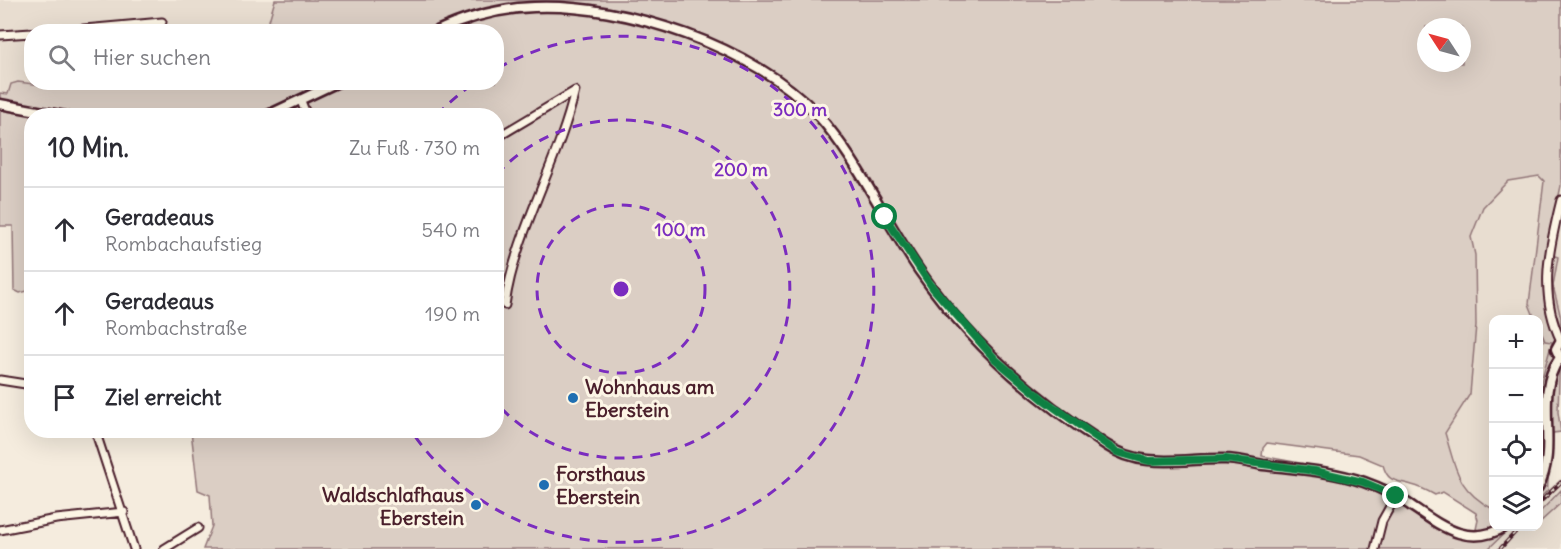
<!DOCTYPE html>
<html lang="de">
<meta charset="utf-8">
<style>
body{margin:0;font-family:Delius,sans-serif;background:#f2f2f3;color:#2b2b33}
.controls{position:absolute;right:18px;bottom:18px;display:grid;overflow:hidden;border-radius:12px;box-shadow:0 6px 24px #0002}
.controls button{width:54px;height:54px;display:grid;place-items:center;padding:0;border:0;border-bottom:2px solid #e1e1e2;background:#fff;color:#2b2b33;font:30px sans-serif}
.compass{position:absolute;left:1417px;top:18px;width:54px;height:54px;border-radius:50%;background:#fff;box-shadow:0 6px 24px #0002;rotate:306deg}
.stop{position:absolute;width:18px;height:18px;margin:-14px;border:4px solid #0b8043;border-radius:50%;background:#fff}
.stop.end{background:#0b8043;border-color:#fff;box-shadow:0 2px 6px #0008}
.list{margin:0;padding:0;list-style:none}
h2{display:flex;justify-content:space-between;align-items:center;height:78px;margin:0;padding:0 24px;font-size:26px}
h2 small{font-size:20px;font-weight:400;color:#7c7c81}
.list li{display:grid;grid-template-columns:39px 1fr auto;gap:18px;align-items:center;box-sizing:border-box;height:84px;padding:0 24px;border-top:2px solid #e1e1e2}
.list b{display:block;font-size:22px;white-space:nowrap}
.list p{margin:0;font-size:20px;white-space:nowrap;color:#7c7c81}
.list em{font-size:20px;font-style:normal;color:#7c7c81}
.icon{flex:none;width:33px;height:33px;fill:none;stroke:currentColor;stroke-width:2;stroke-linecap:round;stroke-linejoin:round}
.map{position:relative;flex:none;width:1561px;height:549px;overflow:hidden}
.search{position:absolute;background:#fff;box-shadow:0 6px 24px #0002;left:24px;top:24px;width:480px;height:66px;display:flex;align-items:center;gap:15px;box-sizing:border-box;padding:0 21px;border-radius:24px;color:#7c7c81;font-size:22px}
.panel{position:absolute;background:#fff;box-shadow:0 6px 24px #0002;left:24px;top:108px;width:480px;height:330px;border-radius:24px}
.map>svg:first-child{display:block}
</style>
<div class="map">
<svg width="1561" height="549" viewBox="0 0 1561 549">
<rect width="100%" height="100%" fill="#f5ecde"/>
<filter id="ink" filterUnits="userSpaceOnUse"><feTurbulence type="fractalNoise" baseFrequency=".0167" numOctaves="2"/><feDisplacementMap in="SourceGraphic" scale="12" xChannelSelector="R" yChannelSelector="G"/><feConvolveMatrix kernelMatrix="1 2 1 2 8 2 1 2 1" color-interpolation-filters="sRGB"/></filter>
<g filter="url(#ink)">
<path fill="#e8ddd0" d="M0,0H275L266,31L32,32V82L96,83L65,88L18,82L8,94L0,93Z
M1539,176L1544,181L1529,304L1535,319L1494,320L1493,509L1476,500L1464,488L1445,433L1470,394L1475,255L1471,237L1483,207L1508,181Z
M1561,186V318L1553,285L1558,258L1546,253Z
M1538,327L1545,341H1552L1540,385L1541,426L1538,423Z
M1561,478V490L1539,513L1538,499Z
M1561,503V549H1488L1511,527L1538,526L1539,523Z"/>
<path fill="#dbcec4" stroke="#927678" stroke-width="1.5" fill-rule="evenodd" d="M275,0H1561V186L1546,253L1558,257L1553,286L1561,318L1558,412L1561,432L1553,433C1553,444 1546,486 1548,490L1539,499L1540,385L1552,342L1545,341L1539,327L1538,320L1535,319L1529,304L1544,181L1539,176L1508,181L1483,207L1471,237L1475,255L1476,325L1470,394L1445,433C1456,469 1457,490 1493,509L1494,526L1511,527L1488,549H203L212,526L210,495L198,490L191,431L496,430V116H32L31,290L20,293L14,290L13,226H0V93L8,94L11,84L18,82L65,88L96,82H496V32L266,31ZM1426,27H1462V63H1426ZM1267,443L1359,455L1383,465C1388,483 1396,480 1412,485C1420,487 1428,491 1435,495L1443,492L1476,513L1478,520L1475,534L1452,530L1417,503L1390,486L1338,470L1262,456L1263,448Z
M1561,490V503L1539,523V513Z"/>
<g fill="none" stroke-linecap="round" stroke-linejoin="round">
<defs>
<path id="minor" d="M51,32L162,22
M0,35L32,33
M301,101L307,116
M496,138L575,91
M505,305C515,233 558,163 575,91
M1561,341C1538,294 1549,248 1561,200
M0,380L32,385
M95,430L134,549
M0,530L56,519L124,512
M164,549L198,528
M1375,549L1382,521L1396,496"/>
<path id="major" d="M435,32C467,17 499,8 534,7C624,3 755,47 817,114C858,160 884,219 919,270C968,341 1034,399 1106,445C1143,470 1183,458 1225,459C1238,459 1250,463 1263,465C1297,469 1332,471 1364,482C1381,488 1396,495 1410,505C1441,526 1469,549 1506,526
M0,104L65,116
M266,116L338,82
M1561,340L1556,349L1561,360
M1538,487C1560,447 1533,396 1559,359"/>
</defs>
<use href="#minor" stroke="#4a1f2b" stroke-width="11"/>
<use href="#major" stroke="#4a1f2b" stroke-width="13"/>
<use href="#minor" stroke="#fcf5e5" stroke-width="7"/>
<use href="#major" stroke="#fcf5e5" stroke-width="8"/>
<defs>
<path id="rail" d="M1538,504L1561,482
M1500,549L1521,526"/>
</defs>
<use href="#rail" stroke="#4a1f2b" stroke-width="4"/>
<use href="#rail" stroke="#fcf5e5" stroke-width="1.5" stroke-dasharray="4.5" stroke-linecap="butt"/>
</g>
</g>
<g fill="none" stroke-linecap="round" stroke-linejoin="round" filter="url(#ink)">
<path stroke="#0b8043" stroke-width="8" d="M885,217L933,288L995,359L1044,400L1117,452L1149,461L1226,459L1315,471L1363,482L1396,496"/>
</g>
<g fill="none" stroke="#7b2cbf" stroke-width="3" stroke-dasharray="10 8">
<circle cx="621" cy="289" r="84"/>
<path d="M497 174A169 169 0 1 1 497 404"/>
<path d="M437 115A253 253 0 0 1 474 83M498 68A253 253 0 1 1 412 432"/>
</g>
<g fill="#1f6fb2" stroke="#fcf5e5" stroke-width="2">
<circle cx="573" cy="398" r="6"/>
<circle cx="544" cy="485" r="6"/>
<circle cx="476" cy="505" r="6"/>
</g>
<g text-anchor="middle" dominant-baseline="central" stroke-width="6" stroke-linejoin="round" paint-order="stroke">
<g font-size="20" font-weight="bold" fill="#4a1f2b" stroke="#fcf5e5" text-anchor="start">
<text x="585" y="386">Wohnhaus am<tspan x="585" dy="23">Eberstein</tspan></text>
<text x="556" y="473">Forsthaus<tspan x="556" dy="23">Eberstein</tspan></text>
<text x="464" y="494" text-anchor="end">Waldschlafhaus<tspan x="464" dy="23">Eberstein</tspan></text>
</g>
</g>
<circle cx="621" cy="289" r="9" fill="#7b2cbf" stroke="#fcf5e5" stroke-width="3"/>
<g font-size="18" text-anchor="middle" font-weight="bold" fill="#7b2cbf" stroke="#fcf5e5" stroke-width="6" stroke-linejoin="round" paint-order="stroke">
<text x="800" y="116">300 m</text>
<text x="741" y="176">200 m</text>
<text x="680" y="236">100 m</text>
</g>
</svg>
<div class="controls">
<button>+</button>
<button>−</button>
<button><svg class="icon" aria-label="locate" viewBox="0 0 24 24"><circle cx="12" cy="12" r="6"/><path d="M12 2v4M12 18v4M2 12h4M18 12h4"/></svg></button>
<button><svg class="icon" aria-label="layers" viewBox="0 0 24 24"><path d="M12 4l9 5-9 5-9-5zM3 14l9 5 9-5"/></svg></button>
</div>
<svg class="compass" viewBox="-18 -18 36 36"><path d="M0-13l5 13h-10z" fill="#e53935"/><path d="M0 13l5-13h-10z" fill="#7c7c81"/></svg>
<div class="stop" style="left:885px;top:217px"></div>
<div class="stop end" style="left:1396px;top:496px"></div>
<div class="search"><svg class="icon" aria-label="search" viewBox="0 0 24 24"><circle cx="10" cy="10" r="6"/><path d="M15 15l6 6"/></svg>Hier suchen</div>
<section class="panel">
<h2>10 Min.<small>Zu Fuß · 730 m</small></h2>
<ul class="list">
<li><svg class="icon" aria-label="ahead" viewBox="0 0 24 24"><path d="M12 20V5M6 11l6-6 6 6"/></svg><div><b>Geradeaus</b><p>Rombachaufstieg</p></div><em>540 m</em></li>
<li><svg class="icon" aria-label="ahead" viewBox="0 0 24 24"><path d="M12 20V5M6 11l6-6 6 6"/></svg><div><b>Geradeaus</b><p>Rombachstraße</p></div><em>190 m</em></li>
<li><svg class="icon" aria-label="arrive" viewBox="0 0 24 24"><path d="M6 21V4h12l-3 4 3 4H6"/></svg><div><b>Ziel erreicht</b></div></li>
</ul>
</section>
</div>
